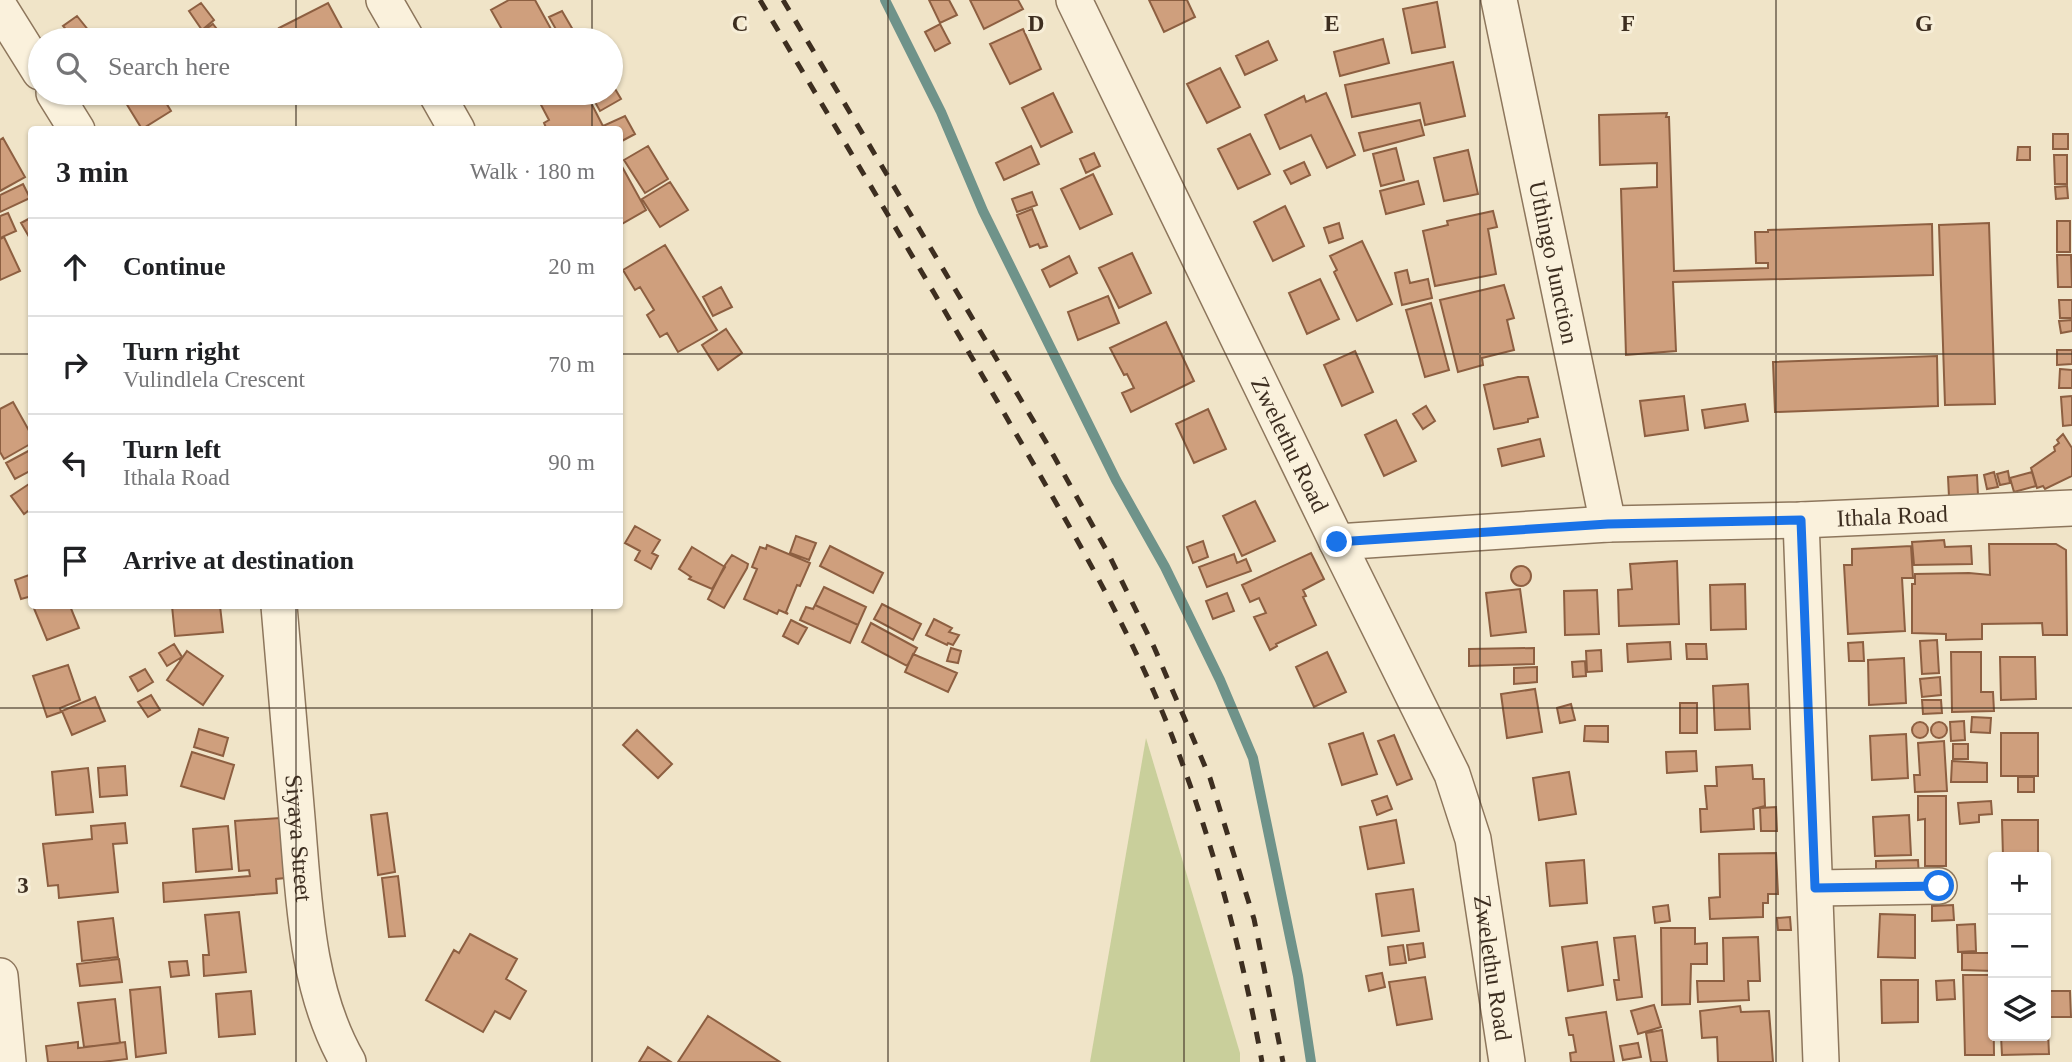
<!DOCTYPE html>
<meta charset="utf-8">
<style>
body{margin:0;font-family:Georgia,serif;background:#f2f2f2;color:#202124}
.controls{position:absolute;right:21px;bottom:21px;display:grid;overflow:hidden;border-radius:7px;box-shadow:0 2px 5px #0004}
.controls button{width:63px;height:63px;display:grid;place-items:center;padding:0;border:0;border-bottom:2px solid #e0e0e0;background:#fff;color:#202124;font:35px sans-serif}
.stop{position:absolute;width:21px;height:21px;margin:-16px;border:5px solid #1a73e8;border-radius:50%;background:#fff}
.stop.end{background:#1a73e8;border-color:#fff;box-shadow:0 2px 7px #0008}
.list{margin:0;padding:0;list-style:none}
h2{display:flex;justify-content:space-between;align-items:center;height:91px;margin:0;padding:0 28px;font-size:30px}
h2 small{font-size:23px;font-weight:400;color:#757577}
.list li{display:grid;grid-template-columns:46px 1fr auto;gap:21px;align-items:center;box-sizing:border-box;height:98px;padding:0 28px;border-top:2px solid #e0e0e0}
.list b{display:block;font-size:26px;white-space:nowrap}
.list p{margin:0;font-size:23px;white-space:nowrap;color:#757577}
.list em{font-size:23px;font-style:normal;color:#757577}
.icon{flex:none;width:38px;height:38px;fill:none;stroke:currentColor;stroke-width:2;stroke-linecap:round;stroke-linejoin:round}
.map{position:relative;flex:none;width:2072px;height:1062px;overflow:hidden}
.search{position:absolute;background:#fff;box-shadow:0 2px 5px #0004;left:28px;top:28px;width:595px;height:77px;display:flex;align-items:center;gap:18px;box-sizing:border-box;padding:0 24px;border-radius:38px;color:#757577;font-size:26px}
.panel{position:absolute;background:#fff;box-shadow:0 2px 5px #0004;left:28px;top:126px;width:595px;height:483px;border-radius:7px}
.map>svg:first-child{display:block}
</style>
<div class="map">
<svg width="2072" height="1062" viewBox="0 0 2072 1062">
<rect width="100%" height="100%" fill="#f0e4c8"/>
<path fill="#c9cf9b" d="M1146,738L1240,1053V1062H1090Z"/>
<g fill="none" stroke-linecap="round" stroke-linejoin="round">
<path stroke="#6f938a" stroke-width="10" d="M885,0L941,112L983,211L1116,480L1165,567L1220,680L1253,758L1298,976L1311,1062"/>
</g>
<path fill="#cf9f7d" stroke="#8d5f41" stroke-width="2" d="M509,0H535L557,40H508L491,10Z
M929,0H949L957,15L940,23Z
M970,0H1018L1023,9L984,29Z
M1149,0H1187L1195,17L1164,32Z
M1437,2L1445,47L1412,53L1403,9Z
M201,3L214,20L202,30L189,11Z
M328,3L348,40H286L279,28Z
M562,11L576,35L566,40H562L549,17Z
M77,16L89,31L75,40L63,26Z
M213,24L223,37L218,40H208L202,32Z
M940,24L950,43L935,51L925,32Z
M1023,29L1041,69L1010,84L990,44Z
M1383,39L1389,63L1340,76L1334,52Z
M1268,41L1277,60L1245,75L1236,56Z
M1453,62L1465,116L1425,125L1420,103L1352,117L1345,85Z
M1220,68L1240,107L1207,123L1187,84Z
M611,82L621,99L600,111L590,93H611Z
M125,93H160L171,111L142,129L121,95Z
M541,93H586L605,130H547L544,123L549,120L540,103L546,100Z
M1053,93L1072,132L1041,147L1022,108Z
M1326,93L1355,155L1327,168L1311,135L1280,149L1265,115L1304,96L1306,102Z
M1667,113L1666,117H1669L1674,271L1768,268V263H1756L1755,232H1768V230L1932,224L1933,275L1673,282L1676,351L1626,355L1621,189L1657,187V163L1600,165L1599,115Z
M625,116L635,134L620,142V130H605L603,126Z
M1420,120L1424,135L1364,151L1359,133Z
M1250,134L1270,174L1238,189L1218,149Z
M2053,134H2068V149H2053Z
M3,138L25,177L0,191V140Z
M648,146L668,179L645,193L624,160Z
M1031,146L1039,164L1004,180L996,163Z
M2018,147H2030V160H2017Z
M1396,148L1404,180L1381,186L1373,154Z
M1468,150L1478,194L1444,201L1434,158Z
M1094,153L1100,166L1086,173L1080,159Z
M2054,155H2067V184H2055Z
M1304,162L1310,175L1291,184L1284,171Z
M620,163L646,210L620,225Z
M1093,174L1112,214L1080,229L1061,189Z
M1418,181L1424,204L1386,214L1380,191Z
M670,182L688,210L660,227L642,199Z
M23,184L30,198L0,212V195Z
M2067,186L2068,198L2056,199L2055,187Z
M1032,192L1037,205L1017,212L1012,199Z
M1285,206L1304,246L1273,261L1254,222Z
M1032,209L1047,246L1040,248L1038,244L1030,247L1017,215Z
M1493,211L1497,227L1488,229L1496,274L1435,286L1423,231L1448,225L1447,221Z
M8,213L16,231L0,238V216Z
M32,217V242L21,223Z
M2057,221H2070V252H2057Z
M1339,223L1343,238L1329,243L1324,228Z
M1989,223L1995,404L1945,405L1939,225Z
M4,237L20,271L0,280V239Z
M1362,241L1392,304L1357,321L1334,272L1337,270L1330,256Z
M665,245L717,330L678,352L667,333L660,337L647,315L654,310L640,287L635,290L623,270Z
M1132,253L1151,293L1119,308L1099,268Z
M2057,255H2071L2072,287H2058Z
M1069,256L1077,273L1050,287L1042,270Z
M1407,270L1410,283L1428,279L1432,298L1402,305L1395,273Z
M1320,279L1339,319L1307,334L1289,293Z
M1504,285L1514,318L1507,320L1514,350L1482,358L1483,365L1458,372L1440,300Z
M721,287L732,307L713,316L703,297Z
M1108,296L1119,323L1078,340L1068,312Z
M2059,300H2072V318H2060Z
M1431,303L1449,370L1425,377L1406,310Z
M2072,320V331L2061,333L2059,321Z
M1166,322L1194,381L1131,412L1122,393L1134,388L1127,374L1124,375L1110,348Z
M726,329L742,353L718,370L702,345Z
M2057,350H2072V364L2057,365Z
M1355,351L1373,392L1342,406L1324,365Z
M1937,356L1938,406L1775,412L1773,362Z
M2060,369L2072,370V388H2059Z
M1518,377H1528L1538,417L1528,419V422L1494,429L1484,385Z
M1684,396L1688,430L1645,436L1640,401Z
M2072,396V425L2063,426L2061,397Z
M13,402L32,436V443L4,459L0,452V409Z
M1745,404L1748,421L1705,428L1702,410Z
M1426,406L1435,421L1423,429L1413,414Z
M1208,409L1226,449L1194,463L1176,424Z
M1396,420L1416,461L1384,476L1365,435Z
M2063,434L2072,448V476L2045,489L2043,486L2037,488L2031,468L2055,451L2054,447L2059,443L2057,440Z
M1540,439L1544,456L1502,466L1498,449Z
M32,449V470L15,479L6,463Z
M2008,471L2010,483L2000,485L1997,474Z
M1994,472L1998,487L1987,489L1984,475Z
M2032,472L2036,486L2014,492L2010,478Z
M1977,475L1978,495L1949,497L1948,477Z
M32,482V508L24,514L11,496Z
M1255,501L1275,541L1242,556L1223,516Z
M635,526L660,540L652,553L658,556L651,569L635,560L640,551L625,543Z
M796,536L816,543L809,560L790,553Z
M1944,540L1945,547L1971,546L1972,564L1914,565L1912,542Z
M1203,541L1208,557L1193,563L1187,547Z
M1989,544H2056L2066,550L2067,635H2043L2042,623L1982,624V639L1946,640V634L1912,633V584H1915V574L1969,573L1990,575Z
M767,545L810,563L800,586L797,585L786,612L788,614L779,610L777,614L744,599L757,569L752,567L760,547L766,549Z
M830,546L883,573L873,593L820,566Z
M1911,546L1913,578H1902L1905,631L1848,634L1844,565H1852V549Z
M692,547L725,567L712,589L689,579L691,577L679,569Z
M1311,553L1324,579L1303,590L1306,596L1303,597L1316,625L1276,644L1277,646L1270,650L1254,617L1266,613L1259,598L1250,602L1242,585Z
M1234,554L1237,563L1246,559L1251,571L1207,587L1199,567Z
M732,555L748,564L747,568L724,608L708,599L725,565Z
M1677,561L1679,624L1619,626L1618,590L1632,589L1630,564Z
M1511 576a10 10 0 1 1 20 0a10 10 0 1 1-20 0Z
M32,574V596L21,599L15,580Z
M1745,584L1746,629L1711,630L1710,585Z
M824,587L866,607L858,625L815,605Z
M1520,589L1526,632L1491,636L1486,593Z
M1597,590L1599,634L1565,635L1564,591Z
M1227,593L1234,611L1213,619L1206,601Z
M882,604L921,624L913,640L874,619Z
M815,605L858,625L850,643L800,620L806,607L813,609Z
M33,606H70L79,628L47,640Z
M172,606H220L223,632L175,636Z
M934,619L952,628L949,632L959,635L953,645L948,643L947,645L926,635Z
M791,620L807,628L798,644L783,636Z
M871,623L917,648L907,666L862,642Z
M1937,640L1939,673L1922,674L1920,641Z
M1670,642L1671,659L1628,662L1627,644Z
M1863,642L1864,661H1849L1848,643Z
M174,644L182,657L167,666L159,653Z
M1686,644H1706L1707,659H1687Z
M951,648L961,651L958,663L947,661Z
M1534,648V664L1469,666V649Z
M1601,650L1602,671L1587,672L1586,651Z
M187,651L223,676L203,705L167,680Z
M1327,652L1346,692L1314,707L1296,667Z
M1951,652H1981V692H1993L1994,711L1952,712Z
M913,654L957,673L948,692L905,672Z
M2000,657H2035L2036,699L2001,700Z
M1904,658L1906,703L1869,705L1868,660Z
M1585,661L1586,676L1573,677L1572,662Z
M68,665L80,700L60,708L61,712L47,717L33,676Z
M1537,667V682L1514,684V668Z
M145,669L153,682L138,691L130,677Z
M1940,677L1941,695L1922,697L1920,679Z
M1748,684L1750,729L1715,730L1713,686Z
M1535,689L1542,732L1507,738L1501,694Z
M151,695L160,710L148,717L138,702Z
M95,697L105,721L72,735L62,711Z
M1922,700H1941L1942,713L1923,714Z
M1680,703H1697V733H1680Z
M1571,704L1575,720L1560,723L1557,708Z
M1972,717L1991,718L1990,733L1971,732Z
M1964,721L1965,740L1951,741L1950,722Z
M1931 730a8 8 0 1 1 16 0a8 8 0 1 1-16 0Z
M1912 730a8 8 0 1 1 16 0a8 8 0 1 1-16 0Z
M1585,726H1608V742L1584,741Z
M199,729L228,738L223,756L194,747Z
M637,730L672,764L658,778L623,745Z
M1363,733L1377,774L1342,785L1329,744Z
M2001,733H2038V776H2001Z
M1906,734L1908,778L1872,780L1870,736Z
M1394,735L1412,779L1397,785L1378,741Z
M1944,741L1947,791L1915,792L1914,775H1920L1918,743Z
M1953,744H1968V759H1953Z
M1696,751L1697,771L1667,773L1666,752Z
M192,752L234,765L224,799L181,786Z
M1952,761L1987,763V782H1951Z
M1752,765L1753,779H1764L1765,806L1753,809L1754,829L1701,832L1700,809H1707L1705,786H1717L1716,767Z
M125,766L127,795L100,797L98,768Z
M88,768L93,812L56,815L52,772Z
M1569,772L1576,814L1539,820L1533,778Z
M2018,777H2034V792H2018Z
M1387,796L1392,809L1377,815L1372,801Z
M1918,796H1946V866H1925V819L1918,820Z
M1991,801L1992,814L1979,815V822L1960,824L1958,803Z
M1776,807L1777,831H1761L1760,808Z
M387,813L395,872L378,875L371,815Z
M1909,815L1911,855L1875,856L1873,817Z
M280,818L285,878L276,879L277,893L164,902L163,883L250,876L249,870L239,871L235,821Z
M1396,820L1404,863L1368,869L1360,827Z
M2002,820H2038V857H2003Z
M125,823L127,843L113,844L118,892L59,898L58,885L48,886L43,844L92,839L91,826Z
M228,826L232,869L196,872L193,829Z
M1776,853L1778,894H1768V903H1763V917L1710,919L1709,898L1720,897L1719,854Z
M1584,860L1587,903L1550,906L1546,863Z
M1918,860L1919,877L1876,878V861Z
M398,876L405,936L389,937L382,878Z
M1413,889L1419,931L1382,936L1376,894Z
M1668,905L1670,921L1655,923L1653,907Z
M1953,905L1954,920L1932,921V906Z
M239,912L246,972L204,976L203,955H209L205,915Z
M1880,914L1915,915V958L1878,957Z
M1790,917L1791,930H1778L1777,918Z
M113,918L118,957L82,961L78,922Z
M1975,924L1976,951L1958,952L1957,925Z
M1661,928H1695V944L1707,943V964H1691L1690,1004L1662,1005Z
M470,934L517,959L506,979L526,991L510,1019L495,1011L483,1032L426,1000L454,950L459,953Z
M1635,936L1642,997L1617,1000L1614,980H1619L1614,938Z
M1758,937L1760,981H1748L1749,1000L1698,1002L1697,981H1724L1723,938Z
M1597,942L1603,985L1568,991L1562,947Z
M1423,943L1425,957L1409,960L1407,945Z
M1403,945L1406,963L1390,965L1388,947Z
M1962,953H1993V971L1962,970Z
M119,959L122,982L80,986L77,964Z
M187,961L189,975L171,977L169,962Z
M1382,973L1385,987L1369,991L1366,976Z
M1963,975H1993L1994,1055H1965Z
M1425,977L1432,1019L1397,1025L1389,982Z
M1881,980H1918V1022L1882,1023Z
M1954,980L1955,999L1937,1000L1936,981Z
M160,987L166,1053L136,1057L130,990Z
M251,991L255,1034L219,1037L216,994Z
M2046,991H2070L2071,1017H2046Z
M115,999L120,1043L84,1047L78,1003Z
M1654,1005L1661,1027L1638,1034L1631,1011Z
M1740,1006L1741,1012L1769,1011L1773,1062H1718L1717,1037L1702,1038L1700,1011Z
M1606,1012L1614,1062H1571L1570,1053L1576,1052L1573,1035H1569L1566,1018Z
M708,1016L780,1062H678Z
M1662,1030L1667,1062H1651L1646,1033Z
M2046,1031H2048L2049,1054L2002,1055L2001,1036H2046Z
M78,1042V1048L125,1042L127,1059L102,1062H48L46,1046Z
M1638,1043L1641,1057L1623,1060L1620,1046Z
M648,1047L671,1062H639Z"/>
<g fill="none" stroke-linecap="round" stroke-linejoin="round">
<defs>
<g id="minor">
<path d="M384,0L407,40"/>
<path id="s1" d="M1074,0L1337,542L1452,774L1473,839L1507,1062"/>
<path id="s2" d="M1499,0L1608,524"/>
<path d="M0,8L40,72"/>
<path d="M54,93L77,130"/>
<path d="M436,93L457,130"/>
<path d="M1801,520L1821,1062"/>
<path id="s3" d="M1337,542L1608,524L1801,520L2072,508"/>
<path id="s4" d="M279,606C285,676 291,747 297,818C304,900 306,989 348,1062"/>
<path d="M1815,888L1939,886"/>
<path d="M0,976L8,1062"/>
</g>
</defs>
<use href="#minor" stroke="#8d765c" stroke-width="38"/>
<use href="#minor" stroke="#faf1dc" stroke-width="35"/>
<path stroke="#3d2e20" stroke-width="5" stroke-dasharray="12 12" stroke-linecap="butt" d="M760,0C843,140 927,279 1008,420C1067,522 1129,625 1172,736C1213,842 1242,951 1262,1062
M783,0L1046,442L1108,553L1154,647L1210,778L1254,919L1283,1062"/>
</g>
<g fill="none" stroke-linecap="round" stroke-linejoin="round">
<path stroke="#1a73e8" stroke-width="9" d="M1337,542L1608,524L1801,520L1815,888L1939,886"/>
</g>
<path fill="none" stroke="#3d2e20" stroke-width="2" stroke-opacity="0.55" d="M296,0V40M592,0V40M888,0V1062M1184,0V1062M1480,0V1062M1776,0V1062M296,93V130M592,93V130M0,354H32M620,354H2072M296,606V1062M592,606V1062M0,708H2072"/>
<g text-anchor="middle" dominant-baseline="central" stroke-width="6" stroke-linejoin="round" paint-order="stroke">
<g font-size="24" fill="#3d2e20" stroke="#f7eed8">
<text stroke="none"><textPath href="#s2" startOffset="268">Uthingo Junction</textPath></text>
<text stroke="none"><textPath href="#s1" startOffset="494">Zwelethu Road</textPath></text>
<text stroke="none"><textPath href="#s3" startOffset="556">Ithala Road</textPath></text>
<text stroke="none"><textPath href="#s4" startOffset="233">Siyaya Street</textPath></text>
<text stroke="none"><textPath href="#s1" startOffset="1060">Zwelethu Road</textPath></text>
</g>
</g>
<g font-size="23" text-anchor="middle" font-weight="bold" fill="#3d2e20" stroke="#f7eed8" stroke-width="6" stroke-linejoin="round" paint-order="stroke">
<text x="740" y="31">C</text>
<text x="1036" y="31">D</text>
<text x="1332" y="31">E</text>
<text x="1628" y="31">F</text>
<text x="1924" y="31">G</text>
<text x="23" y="893">3</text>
</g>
</svg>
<div class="controls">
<button>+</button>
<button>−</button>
<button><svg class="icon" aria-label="layers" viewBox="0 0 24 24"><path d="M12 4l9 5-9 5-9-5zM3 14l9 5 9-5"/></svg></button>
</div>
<div class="stop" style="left:1939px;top:886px"></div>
<div class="stop end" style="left:1337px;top:542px"></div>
<div class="search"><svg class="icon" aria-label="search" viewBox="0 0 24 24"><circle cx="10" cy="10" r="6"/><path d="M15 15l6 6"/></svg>Search here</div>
<section class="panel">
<h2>3 min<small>Walk · 180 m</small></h2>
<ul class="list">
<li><svg class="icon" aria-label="ahead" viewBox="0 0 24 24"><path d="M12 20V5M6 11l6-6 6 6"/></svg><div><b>Continue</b></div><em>20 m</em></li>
<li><svg class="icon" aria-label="right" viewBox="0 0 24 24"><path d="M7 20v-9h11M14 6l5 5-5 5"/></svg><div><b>Turn right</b><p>Vulindlela Crescent</p></div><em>70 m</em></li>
<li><svg class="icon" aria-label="left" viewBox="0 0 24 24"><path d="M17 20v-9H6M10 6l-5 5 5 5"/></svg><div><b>Turn left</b><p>Ithala Road</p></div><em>90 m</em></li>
<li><svg class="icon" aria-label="arrive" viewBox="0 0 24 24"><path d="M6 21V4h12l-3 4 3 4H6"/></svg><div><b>Arrive at destination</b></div></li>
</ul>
</section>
</div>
